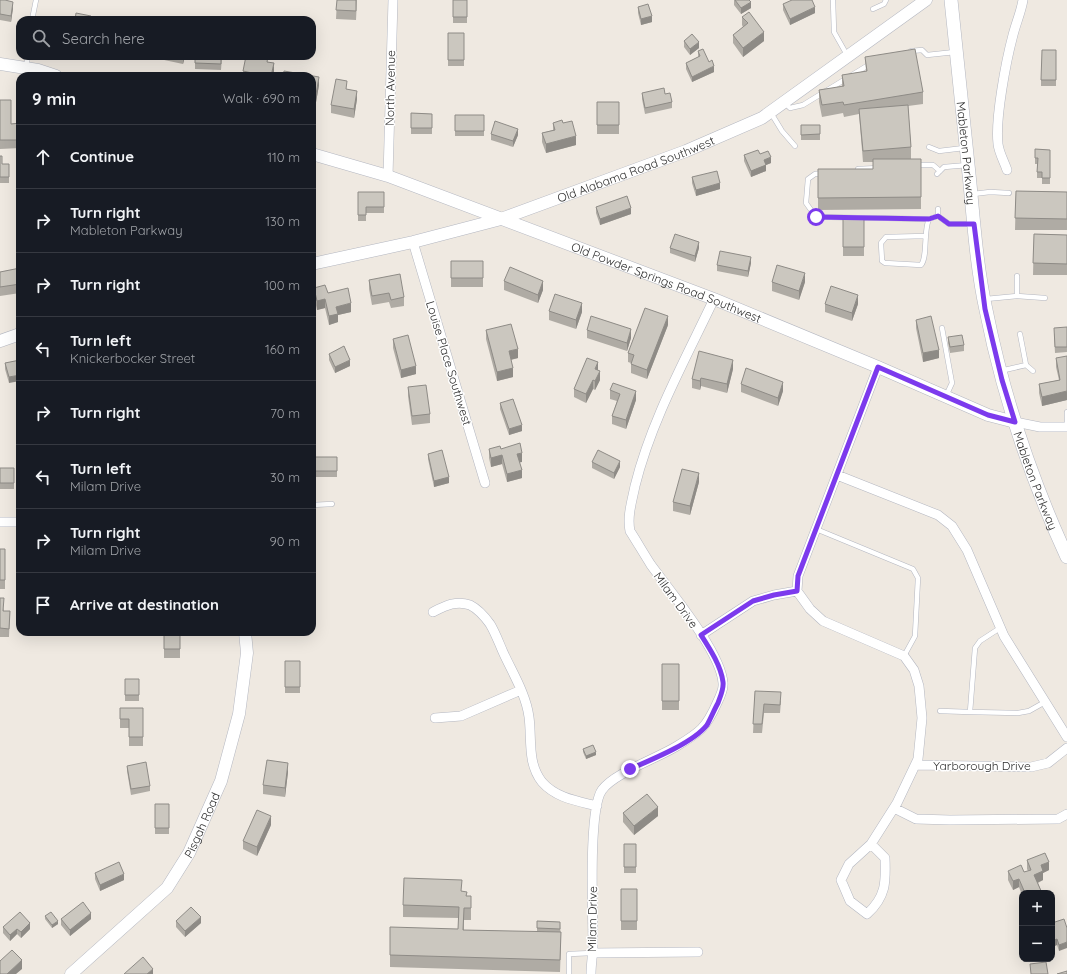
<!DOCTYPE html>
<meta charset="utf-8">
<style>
body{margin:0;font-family:Quicksand,sans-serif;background:#242831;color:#f1f3f6}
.controls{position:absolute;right:12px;bottom:12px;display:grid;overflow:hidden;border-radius:8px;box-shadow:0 4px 16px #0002}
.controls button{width:36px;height:36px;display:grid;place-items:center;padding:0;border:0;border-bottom:1px solid #363941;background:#171b24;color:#f1f3f6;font:20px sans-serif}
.stop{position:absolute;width:12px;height:12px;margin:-9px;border:3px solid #7c3aed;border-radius:50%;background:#fff}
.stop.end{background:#7c3aed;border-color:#fff;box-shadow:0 1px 4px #0008}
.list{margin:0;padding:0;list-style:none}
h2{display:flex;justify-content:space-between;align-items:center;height:52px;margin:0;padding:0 16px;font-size:17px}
h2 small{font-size:13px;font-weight:400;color:#9ea1a6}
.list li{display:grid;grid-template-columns:26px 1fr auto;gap:12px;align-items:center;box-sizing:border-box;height:64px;padding:0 16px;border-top:1px solid #363941}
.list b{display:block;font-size:15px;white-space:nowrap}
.list p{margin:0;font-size:13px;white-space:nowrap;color:#9ea1a6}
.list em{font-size:13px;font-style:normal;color:#9ea1a6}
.icon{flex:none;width:22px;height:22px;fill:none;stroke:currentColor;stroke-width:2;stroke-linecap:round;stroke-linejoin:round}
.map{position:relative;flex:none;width:1067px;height:974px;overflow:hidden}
.search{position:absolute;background:#171b24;box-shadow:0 4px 16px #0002;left:16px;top:16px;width:300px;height:44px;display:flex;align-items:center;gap:10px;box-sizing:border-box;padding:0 14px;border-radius:12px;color:#9ea1a6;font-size:15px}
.panel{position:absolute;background:#171b24;box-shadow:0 4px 16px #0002;left:16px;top:72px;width:300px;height:564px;border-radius:12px}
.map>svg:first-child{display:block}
</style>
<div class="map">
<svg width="1067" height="974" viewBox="0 0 1067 974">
<rect width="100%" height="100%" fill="#efe9e1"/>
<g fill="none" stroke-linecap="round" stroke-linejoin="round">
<defs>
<path id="service" d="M833,0L834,32L847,55
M873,9L884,4L886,0
M32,20L36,0
M911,51L922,50L927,55L955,52
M26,67L28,56
M785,103L790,108L803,105L870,64
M771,113L782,131L795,146
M929,147L939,151L964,148
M916,165H933L940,171
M858,169L879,168
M823,173L815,174L808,179L806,203L816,217L929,219L938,216
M937,174L944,167L968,165
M973,194L990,192L1009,193
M938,209V216L949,224H972
M925,236L886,237L881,243L882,261L885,263L921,265C928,257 923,232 929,219
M1017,296V276
M986,299L1017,296L1045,298
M942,328L952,383L946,396
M1020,334L1026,365L1033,371
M1000,371L1026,365
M1067,412V424
M312,505L332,504
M816,529L913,569L918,578L915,636L904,656
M1000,628L980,641L975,648L970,712L1018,713L1029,711L1045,702
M940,711L970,712
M569,974V954L592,953"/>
<path id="minor" d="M1007,170C1004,161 999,153 998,144C995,119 1006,61 1013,35C1016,23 1021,12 1023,0
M388,176L393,0
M413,242L485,483
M1015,422L1040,427H1067
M837,475L938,515L952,526L967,550L1004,636L1067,737
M0,522H20
M797,591L810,609L823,621L904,656L914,670L919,686L922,718L918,759L897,803L871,844L885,858C886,882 886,897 867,914L850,901L841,880L849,864L871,844
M797,591L798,576L878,367
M433,612C445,606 456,600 470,605C478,609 485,617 490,624C495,632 499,643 503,652C512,672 526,694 529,717C532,739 527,763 542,782C556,798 577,801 597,806
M701,635L753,601L774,595L797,591
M435,718L461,716L521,690
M916,765L1031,767L1048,763L1067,748
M894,808L916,819L950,820L1058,819L1067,814
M592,953L698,952
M591,974C591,964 593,954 593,944C593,916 588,809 602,790C614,773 658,758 677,746C700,732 706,728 717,703C720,697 724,689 723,683C721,652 670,591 651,565C644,554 637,542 630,531C627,516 632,501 635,486C651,421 685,360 714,299"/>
<g id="tertiary">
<path d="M0,64L38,70L56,76"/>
<path id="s1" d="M312,154L388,176L714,299L878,367L988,415L1015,422"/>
<path id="s2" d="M312,264L413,242L501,219L686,151L762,118L926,0"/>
<path d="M0,341L20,334"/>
<path id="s3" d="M71,974L167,888L189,853L221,781L239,714L247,653L245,632"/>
</g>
<g id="secondary">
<path id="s4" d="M951,0C957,61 964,123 970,184C974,226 977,269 986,310C1003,395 1031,479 1067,557"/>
</g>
</defs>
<use href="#service" stroke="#b4b7c1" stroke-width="5.5"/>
<use href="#minor" stroke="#b4b7c1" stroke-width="10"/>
<use href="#tertiary" stroke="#b4b7c1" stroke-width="13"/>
<use href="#secondary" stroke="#b4b7c1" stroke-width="14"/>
<use href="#service" stroke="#fff" stroke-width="4.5"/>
<use href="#minor" stroke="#fff" stroke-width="9"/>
<use href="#tertiary" stroke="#fff" stroke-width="12"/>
<use href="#secondary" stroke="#fff" stroke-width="13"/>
</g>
<path fill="#afaba4" d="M0,0L13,8L11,22L0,20Z
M337,0H357L356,20L336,19Z
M453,0H467V23H453Z
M734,0H749L751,8L741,14L734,5Z
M783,4L815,13L790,25L783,10Z
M638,7L652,22L641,25L638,13Z
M742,17L764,41L743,57L733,43V35L743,27L742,25Z
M448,33H464V66H448Z
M684,41L699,48L690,55L684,47Z
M1056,50V86H1041V80Z
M698,51L714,72L692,82L686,69V63L698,57Z
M150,56H185L183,64L150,57Z
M195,56H222L221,70L195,69Z
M238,56H251L250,57L268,62L274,72L273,76H243V71L246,60L238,58Z
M865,57L923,92V104L908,106L911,147V159H921V209L818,210V169H873V162H863L859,114L844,117L843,113L822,117L819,102V90L842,87V75L866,71Z
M312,76L319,85L315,108H312Z
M347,89L357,99L354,118L331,113V105Z
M642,93L665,94L672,102V108L645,114L642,99Z
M0,100L11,124L20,123V148L0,149Z
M597,102H619V134H597Z
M411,113L432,114V134H411Z
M455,115H484V136H455Z
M553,123L576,145L546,153L542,142V133L553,130Z
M801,125H820V140H801Z
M491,134L518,135L513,147L491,140Z
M1035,149L1050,150V184H1042V178H1037V164H1035Z
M760,154L771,163L766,165V171L751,177L744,161V155Z
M0,156L2,164H9V183H0Z
M692,177L720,189L696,196L692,183Z
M1016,191L1067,192V230H1015Z
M358,192H384V213H366V221H358Z
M596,207L631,214L600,225L596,213Z
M843,217H864V256H843Z
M1034,234L1067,235V275H1033Z
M670,248H699L695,262L670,253Z
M451,261H483V287H451Z
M751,263L748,277L717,271V265Z
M20,268V293L0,296V272Z
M369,280L404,297V306L391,308L389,302L372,305L369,289Z
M504,281L543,290L538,303L504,290Z
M772,282H805L799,300L772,291Z
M314,288L328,293L351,312L338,315V322L329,325L325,308L317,310L314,296Z
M825,304H858L852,321L825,312Z
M549,311L582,312L576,329L549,320Z
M916,320L939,358L923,362L916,328Z
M668,325L647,379L631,373V363L628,362V353Z
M1067,327V352L1055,353L1054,334Z
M486,330L518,358L511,360L513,377L497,381L486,339Z
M587,330L631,338L627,351L587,338Z
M948,337L964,345V351L950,353L948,343Z
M393,339L416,374L401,378L393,348Z
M329,354L350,366L335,373L329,360Z
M1056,358L1067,400L1042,406L1039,393V384L1059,380L1056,367Z
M20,360L9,383L5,369V363Z
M733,369L727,393L701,386L700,390L692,388V379Z
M598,371L600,380L595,390L593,389L586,403L574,397V389Z
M741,384L783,391L778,406L741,392Z
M408,387L430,414V423L412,425L408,396Z
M610,390L636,400L626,429L612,424V416L617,401L610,399Z
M500,403L522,431L509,435L500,409Z
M489,449H501L522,462H519L522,478L507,482L502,464L491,467L489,458Z
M428,454L449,483L434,487L428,459Z
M312,457H337V477H312Z
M592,462L620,467L614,479L592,468Z
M0,468H14V489H0Z
M699,482L690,515L673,511V502Z
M0,549H5V589H0Z
M0,598L4,611H10L9,637H0Z
M164,632H180V658H164Z
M285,661H300V693H285Z
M662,664H679V710H662Z
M125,679H139V701H125Z
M755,691L781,701L780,713H764L762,733H753Z
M120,708H143V746H129V728H120Z
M583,749L596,755L586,759L583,752Z
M127,766L150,786V791L131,795L127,771Z
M288,772L285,797L263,794V785Z
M155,804H169V834H155Z
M623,813L658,816L634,835L623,822Z
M271,825L257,856L243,849V841Z
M624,844H636V873H624Z
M1027,860L1049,870L1043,873V880L1038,883L1042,893H1022V895L1019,887L1013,890L1008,880V871L1024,872L1028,871L1027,869Z
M95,873L124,880L100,891L95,879Z
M621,889H637V930H621Z
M462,891L467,896H471V920H464V930L537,932V921L560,922L561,944L560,972L390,967V955L458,929L459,918L403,917V905Z
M45,916L58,924L52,928L45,919Z
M61,919H91L70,936L61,925Z
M176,921L201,923L185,937L176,927Z
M1052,923L1067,928L1059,951L1057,945L1052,947Z
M3,927L30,929L21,938L17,934L10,941L3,933Z"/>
<path fill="#8e8b86" d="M13,2V8L11,22V16Z
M751,2V8L741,14V8Z
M815,7V13L790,25V19Z
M652,16V22L641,25V19Z
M764,32V41L743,57V48Z
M699,42V48L690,55V49Z
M183,56H185L183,64Z
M274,63V72L273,76H271Z
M714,66V72L692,82V77Z
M319,77V85L315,108V100Z
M357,91V99L354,118V109Z
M518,129V135L513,147V141Z
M576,136V145L546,153V144Z
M771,157V163L766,165V171L751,177V171L764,160Z
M720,183V189L696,196V190Z
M631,208V214L600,225V219Z
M699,242V248L695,262V256Z
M751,257V263L748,277V271Z
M805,273V282L799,300V291Z
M543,281V290L538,303V295Z
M858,295V304L852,321V313Z
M325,299V308L317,310V301Z
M351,303V312L338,315V322L329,325V316L336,307Z
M582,303V312L576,329V320Z
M668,316V325L647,379V370Z
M631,329V338L627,351V343Z
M518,349V358L509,360V351Z
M939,350V358L923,362V353Z
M350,360V366L335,373V367Z
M733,360V369L727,393V384Z
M598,362V371L595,369Z
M416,366V374L401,378V370Z
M513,368V377L497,381V372Z
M315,371V377L312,378V372Z
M600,371V380L595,390V381Z
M20,375V381L9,383V377Z
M701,378V386L700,390V381Z
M593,380V389L586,403V394Z
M783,382V391L778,406V398Z
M636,391V400L626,429V420Z
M1067,391V400L1042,406V397Z
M522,425V431L509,435V429Z
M522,453V462L517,463V454Z
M502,455V464L491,467V458Z
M620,461V467L614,479V473Z
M522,470V478L507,482V474Z
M699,473V482L690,515V506Z
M449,477V483L434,487V481Z
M596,752V755L586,759V756Z
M288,763V772L285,797V788Z
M658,807V816L634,835V826Z
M271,816V825L257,856V847Z
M1049,862V870L1043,873V880L1034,884V875L1041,865Z
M124,874V880L100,891V885Z
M1019,879V887L1013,890V881Z
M91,913V919L70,936V930Z
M201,917V923L185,937V931Z
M58,921V924L52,928V925Z
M30,923V929L21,938V932Z
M17,929V934L10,941V935Z
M1057,939V945L1052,947V941Z
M1067,942V948L1059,951V945Z
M22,960V969L16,974H7Z
M153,969V974H147Z"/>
<path fill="#cbc7bf" stroke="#8e8b86" d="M0,0H5L13,2L11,16L0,14Z
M337,0H356V11L336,10Z
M453,0H467V17H453Z
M735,0H749L751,2L741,8Z
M792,0H812L815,7L790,19L783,4Z
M648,4L652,16L641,19L638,7Z
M749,12L764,32L743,48L733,35L748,23L742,17Z
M76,13L91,16L90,20H75Z
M448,33H464V60H448Z
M692,34L699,42L690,49L684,41Z
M703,49L709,62L712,60L714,66L692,77L686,63L700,56L698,51Z
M915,49L923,92L844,105L843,102L822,105L819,90L844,86L842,75L867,71L865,57Z
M1042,50H1056V80H1041Z
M195,56H221V64L195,63Z
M246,56L254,58L255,56H268L267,62L274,63L271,76H266L243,71Z
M284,71L319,77L315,100L312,99V76H283Z
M336,79L347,81L346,89L357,91L354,109L331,105Z
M664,88L665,94L670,93L672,102L645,108L642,93Z
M0,100H11V124L20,123V140H0Z
M597,102H619V125H597Z
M908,105L911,147L863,151L859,109Z
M411,113L432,114V128H411Z
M455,115H484V131H455Z
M562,120L563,123L572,121L576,136L546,144L542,133L555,130L553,123Z
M495,121L518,129L513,141L491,134Z
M801,125H820V134L801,135Z
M1035,149L1050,150V178H1042V172H1037L1038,158H1035Z
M758,150L760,154L768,151L771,157L764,160L766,165L751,171L744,155Z
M0,156H2V164H9V177H0Z
M873,159H921V197L818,198V169H873Z
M717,171L720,183L696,190L692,177Z
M1016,191L1067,192V219L1015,218Z
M358,192H384V207H366V215H358Z
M627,196L631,208L600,219L596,207Z
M843,217H864V247H843Z
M675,234L699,242L695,256L670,248Z
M1034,234L1067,235V264L1033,263Z
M720,251L751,257L748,271L717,265Z
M451,261H483V278H451Z
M777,265L805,273L799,291L772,282Z
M510,267L543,281L538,295L504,281Z
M20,268V284L0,287V272Z
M400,274L404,297L391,300L389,293L372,296L369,280Z
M325,285L328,293L348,288L351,303L336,307L338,314L329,316L325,299L317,301L314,288Z
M831,286L858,295L852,313L825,304Z
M555,294L582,303L576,320L549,311Z
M645,308L668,316L647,370L631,364L634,355L628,353Z
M591,316L631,329L627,343L587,330Z
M931,316L939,350L923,353L916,320Z
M511,324L518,349L509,351L513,368L497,372L486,330Z
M1067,327V347H1055L1054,328Z
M408,335L416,366L401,370L393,339Z
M962,335L964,345L950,347L948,337Z
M344,346L350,360L335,367L329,354Z
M699,351L733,360L727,384L701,378L700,381L692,379Z
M1067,356V391L1042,397L1039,384L1060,380L1056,358Z
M587,358L598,362L595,369L600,371L595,381L593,380L586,394L574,389Z
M20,360V375L9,377L5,363Z
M312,361L315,371L312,372Z
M746,368L783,382L778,398L741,384Z
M613,383L636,391L626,420L612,416L620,394L610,390Z
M426,385L430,414L412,416L408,387Z
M19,397H20V436Z
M513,399L522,425L509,429L500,403Z
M520,443L522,453L517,454L522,470L507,474L502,455L491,458L489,449L500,446L501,449Z
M442,450L449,477L434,481L428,454Z
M598,450L620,461L614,473L592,462Z
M312,457H337V471H312Z
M0,468H14V483H0Z
M682,469L699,473L690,506L673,502Z
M0,549H5V580H0Z
M0,598H4L3,611H10L9,629L0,628Z
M164,632H180V649H164Z
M285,661H300V687H285Z
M662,664H679V701H662Z
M125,679H139V695H125Z
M755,691L781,692L780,705L764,704L762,724H753Z
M120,708H143V737H129V719H120Z
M593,745L596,752L586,756L583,749Z
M267,760L288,763L285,788L263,785Z
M146,762L150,786L131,789L127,766Z
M647,794L658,807L634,826L623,813Z
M155,804H169V828H155Z
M257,810L271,816L257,847L243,841Z
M624,844H636V867H624Z
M1045,853L1049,862L1041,865L1043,871L1034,875L1042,893H1025L1019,879L1013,881L1008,871L1021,865L1024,872L1031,870L1027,860Z
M119,862L124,874L100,885L95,873Z
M404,878L462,880L461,891L467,892L466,896H471V908H464L463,930L561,932L560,960L390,955V927L458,929L459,907L403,905Z
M621,889H637V921H621Z
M83,902L91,913L70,930L61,919Z
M191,907L201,917L185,931L176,921Z
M20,912L30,923L21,932L17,929L10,935L3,927Z
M51,912L58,921L52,925L45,916Z
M1021,917H1022V925H1021Z
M1064,919L1067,928V942L1059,945L1057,939L1052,941V934H1054L1052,928V923Z
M537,921L560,922V929L537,928Z
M12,950L22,960L7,974H0V961Z
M143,957L153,969L147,974H124Z
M1046,962L1048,974H1031L1030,964Z
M1067,971V974H1057Z"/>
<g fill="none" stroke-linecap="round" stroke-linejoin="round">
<path stroke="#7c3aed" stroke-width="5" d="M630,769C651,760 693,743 707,725C711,718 714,710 718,703C720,697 724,689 723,682C721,666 710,649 701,635L753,601L774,595L797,591L798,576L878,367L988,415L1015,422L1002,380L985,309L974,224H949L938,216L929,219L816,217"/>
</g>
<g text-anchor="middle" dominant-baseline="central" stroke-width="3" stroke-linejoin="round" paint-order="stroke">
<g font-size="12" fill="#2e2e2e" stroke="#fff">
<text transform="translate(390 88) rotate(-89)">North Avenue</text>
<text stroke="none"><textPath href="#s4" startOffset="154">Mableton Parkway</textPath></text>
<text stroke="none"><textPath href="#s2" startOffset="338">Old Alabama Road Southwest</textPath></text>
<text stroke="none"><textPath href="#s1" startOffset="377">Old Powder Springs Road Southwest</textPath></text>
<text transform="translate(449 363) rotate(73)">Louise Place Southwest</text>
<text stroke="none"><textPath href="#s4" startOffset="490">Mableton Parkway</textPath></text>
<text transform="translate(676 600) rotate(54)">Milam Drive</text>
<text x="982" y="765">Yarborough Drive</text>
<text stroke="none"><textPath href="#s3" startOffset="201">Pisgah Road</textPath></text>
<text transform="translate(592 919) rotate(-89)">Milam Drive</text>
</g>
</g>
</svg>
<div class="controls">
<button>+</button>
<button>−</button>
</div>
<div class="stop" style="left:816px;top:217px"></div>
<div class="stop end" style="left:630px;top:769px"></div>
<div class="search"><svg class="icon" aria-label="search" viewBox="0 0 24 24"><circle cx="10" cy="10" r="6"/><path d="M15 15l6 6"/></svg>Search here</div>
<section class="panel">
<h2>9 min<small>Walk · 690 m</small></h2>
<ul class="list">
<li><svg class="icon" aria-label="ahead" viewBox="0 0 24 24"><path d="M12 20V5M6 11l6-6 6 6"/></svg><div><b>Continue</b></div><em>110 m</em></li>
<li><svg class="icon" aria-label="right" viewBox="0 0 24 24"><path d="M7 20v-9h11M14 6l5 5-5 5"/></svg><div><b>Turn right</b><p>Mableton Parkway</p></div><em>130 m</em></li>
<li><svg class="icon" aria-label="right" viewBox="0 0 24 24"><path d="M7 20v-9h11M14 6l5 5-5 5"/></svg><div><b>Turn right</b></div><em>100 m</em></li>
<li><svg class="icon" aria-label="left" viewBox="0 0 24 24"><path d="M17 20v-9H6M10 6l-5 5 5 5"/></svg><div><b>Turn left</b><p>Knickerbocker Street</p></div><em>160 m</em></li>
<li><svg class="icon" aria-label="right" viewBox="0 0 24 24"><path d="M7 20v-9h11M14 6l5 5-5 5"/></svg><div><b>Turn right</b></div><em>70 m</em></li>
<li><svg class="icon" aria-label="left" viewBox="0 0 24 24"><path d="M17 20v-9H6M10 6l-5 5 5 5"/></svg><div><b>Turn left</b><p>Milam Drive</p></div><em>30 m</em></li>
<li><svg class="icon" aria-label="right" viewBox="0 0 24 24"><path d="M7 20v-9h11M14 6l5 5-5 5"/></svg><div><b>Turn right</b><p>Milam Drive</p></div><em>90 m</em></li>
<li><svg class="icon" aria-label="arrive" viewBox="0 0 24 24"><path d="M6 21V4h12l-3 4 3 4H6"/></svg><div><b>Arrive at destination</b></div></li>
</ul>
</section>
</div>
